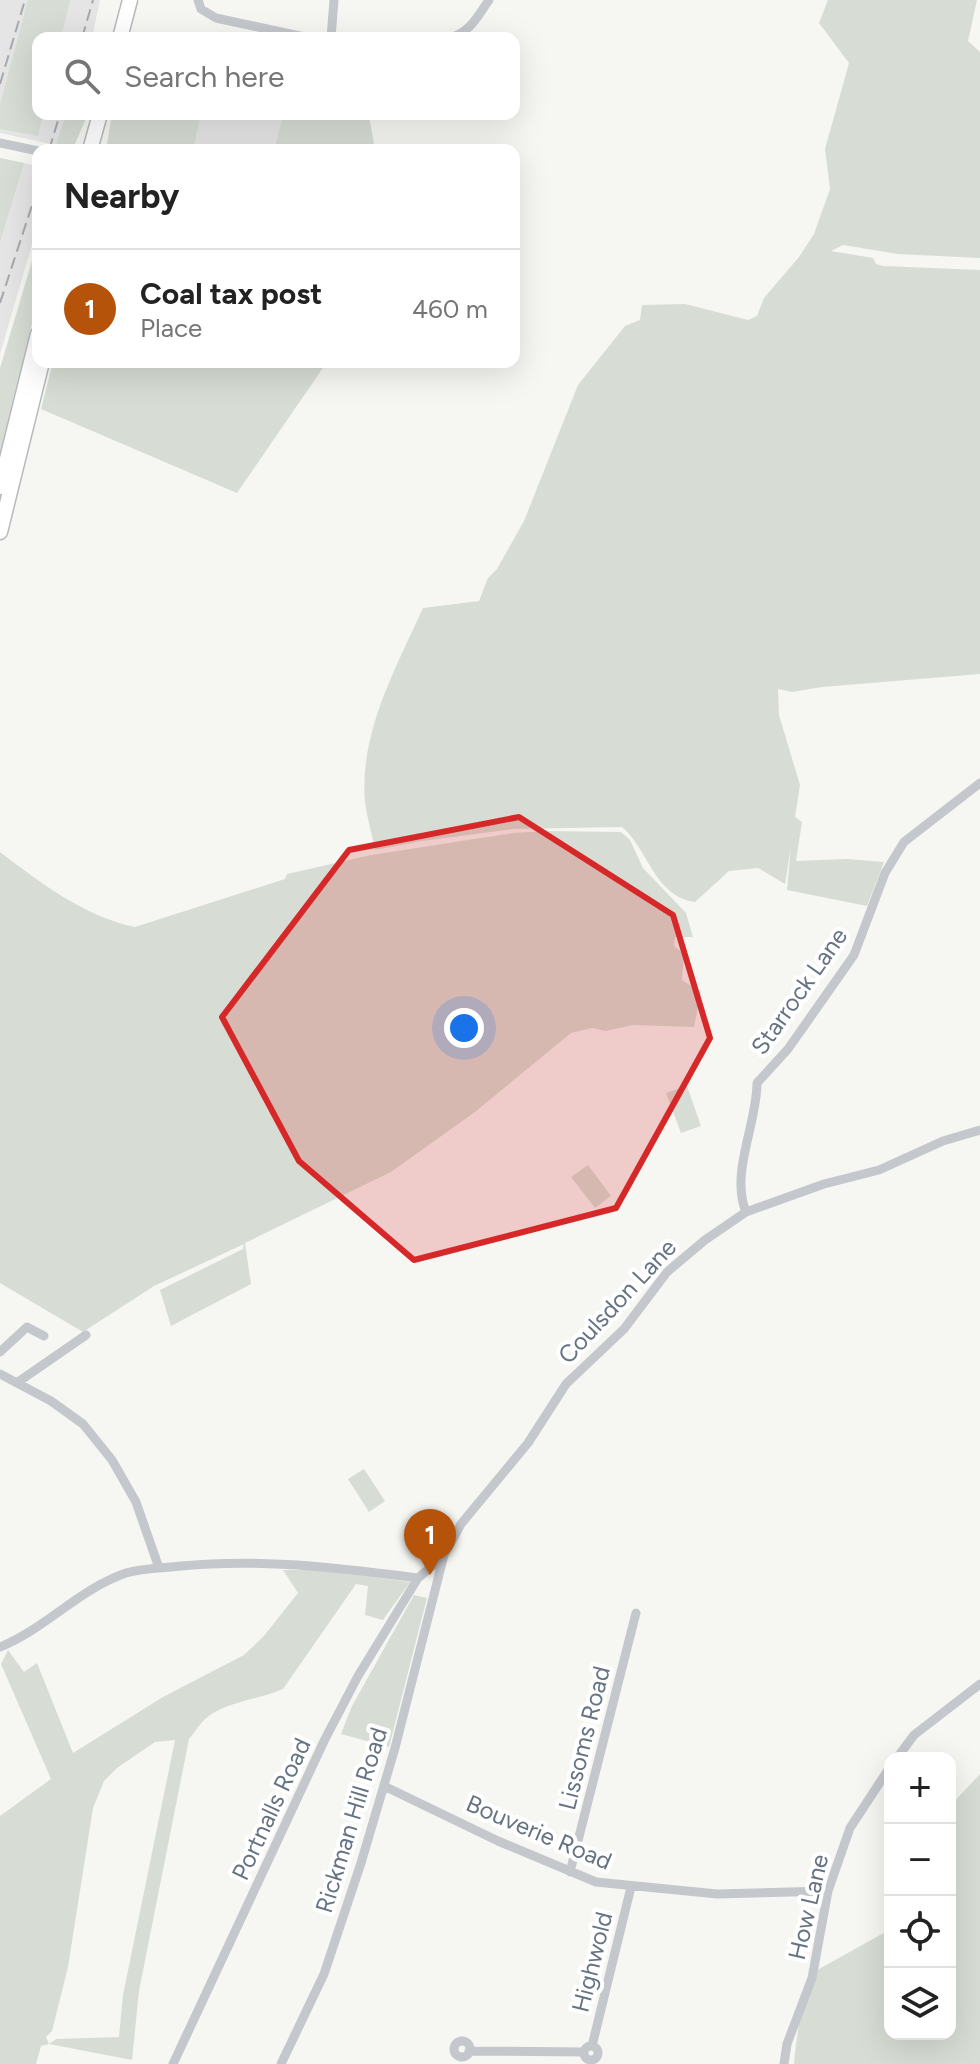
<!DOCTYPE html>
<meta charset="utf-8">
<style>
body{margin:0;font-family:Figtree,sans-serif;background:#f6f6f6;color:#222}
.controls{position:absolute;right:24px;bottom:24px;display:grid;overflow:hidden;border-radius:16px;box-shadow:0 8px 32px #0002}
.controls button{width:72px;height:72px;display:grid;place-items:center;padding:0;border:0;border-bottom:2px solid #e0e0e0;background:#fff;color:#222;font:40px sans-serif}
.you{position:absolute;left:464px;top:1028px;width:28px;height:28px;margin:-20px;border:6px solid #fff;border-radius:50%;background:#1a73e8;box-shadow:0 0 0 12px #1a73e833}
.badge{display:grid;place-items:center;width:52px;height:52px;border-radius:50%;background:#b45309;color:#fff;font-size:26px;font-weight:700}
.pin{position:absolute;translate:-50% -66px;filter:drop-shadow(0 2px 4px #0008)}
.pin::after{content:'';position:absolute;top:42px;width:28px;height:24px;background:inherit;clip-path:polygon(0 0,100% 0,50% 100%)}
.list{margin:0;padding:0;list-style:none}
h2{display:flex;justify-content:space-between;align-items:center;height:104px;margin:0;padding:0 32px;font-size:34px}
h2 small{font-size:26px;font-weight:400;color:#767676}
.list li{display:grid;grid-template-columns:52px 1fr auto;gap:24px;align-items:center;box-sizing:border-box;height:120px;padding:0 32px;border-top:2px solid #e0e0e0}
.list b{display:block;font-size:30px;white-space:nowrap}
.list p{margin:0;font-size:26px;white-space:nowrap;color:#767676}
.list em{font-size:26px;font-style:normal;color:#767676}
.icon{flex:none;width:44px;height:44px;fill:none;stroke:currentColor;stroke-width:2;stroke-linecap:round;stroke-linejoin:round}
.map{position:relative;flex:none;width:980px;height:2064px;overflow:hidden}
.search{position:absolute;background:#fff;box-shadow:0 8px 32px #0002;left:32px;top:32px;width:488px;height:88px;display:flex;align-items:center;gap:20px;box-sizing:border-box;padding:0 28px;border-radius:16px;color:#767676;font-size:30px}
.panel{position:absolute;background:#fff;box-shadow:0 8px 32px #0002;left:32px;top:144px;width:488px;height:224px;border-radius:16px}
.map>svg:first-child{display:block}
</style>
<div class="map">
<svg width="980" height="2064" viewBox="0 0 980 2064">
<rect width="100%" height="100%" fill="#f6f6f3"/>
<path fill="#e4e5e4" d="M0,0H100L92,38H38V114H71L60,146L0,133Z
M201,114H283L274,150H193Z
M0,158L38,166V224L0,354Z"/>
<path fill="#d7ddd4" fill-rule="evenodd" d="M28,0H70L61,38H38V114H43L38,136L0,129V104Z
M828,0H977L968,41L980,52V258L898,254L843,245L831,251L873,258L876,264L883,266L980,270V674L822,687L792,692L778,689L779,715L800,785L795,817L802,822L796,861L847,859L884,862L867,906L787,890L791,846L785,884L758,868L729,871L695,902C654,896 649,850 622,827L513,829L422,841L375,850C372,834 367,818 365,802C359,733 396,668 423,608L479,601L488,578L497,569L524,521L578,385L625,326L640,320L642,305L685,304L748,320L757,316L764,298L799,257L814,234L830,189L825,149L849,63L819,23Z
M66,114H88L75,144L69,150L55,148Z
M112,114H201V115L193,150H106Z
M283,114H364L370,121L375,150H274Z
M0,158L24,163L0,242Z
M38,241V298L0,461V368Z
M53,362H327L237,493L41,409Z
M545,831L621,832L630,840L643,868L686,913L693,937H675L674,946L684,954L682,980L701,992L694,1027L633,1025L606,1031L592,1028L571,1033L475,1112L391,1172L245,1243L251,1284L171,1326L160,1290L243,1249L244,1244L154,1286L83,1332L0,1283V852C42,884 84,916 135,927L285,879L287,874L371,855L513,833Z
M687,1086L701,1126L681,1133L666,1093Z
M588,1165L611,1196L595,1208L571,1177Z
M364,1469L385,1501L369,1512L348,1479Z
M283,1570H320L410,1582L383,1620L365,1615L368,1586L356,1584L283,1689C259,1700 226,1701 205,1719C199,1725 194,1733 189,1739L139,1991L132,2060L49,2044L41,2046L36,2064H0V1816L51,1779L1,1664L8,1650L24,1672L37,1663L73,1753L163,1697L244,1655L263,1637L298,1593ZM175,1740L123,1995L119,2037L56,2039L49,2044L46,2037L52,2031L68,1967L93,1808L104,1781L117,1768L155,1742Z
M414,1595L427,1598L389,1747L341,1734L352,1706Z
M980,1774V2064H794C796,2037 803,1990 819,1969L889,1930L890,1927V2034H950V1806Z"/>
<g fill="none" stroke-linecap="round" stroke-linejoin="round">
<defs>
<path id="highway" d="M120,38L130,0
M90,150L100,114
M0,487L38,334
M0,532L42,362"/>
</defs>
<use href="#highway" stroke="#b7b9bd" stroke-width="17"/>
<path stroke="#c4c7cb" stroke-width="9" d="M198,0L201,9L216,18L309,38
M331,38L334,0
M449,38C470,33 477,17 489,0
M0,143L38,151
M746,1212C730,1173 757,1124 757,1083L788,1049L854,955L885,873L904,842L980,783
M0,1352L27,1327L44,1336
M0,1374L51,1401L83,1424L112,1460L136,1502L159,1568
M18,1382L86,1335
M0,1647C45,1629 79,1589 126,1573C143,1568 163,1568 181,1566C261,1558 338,1568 418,1578
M897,1758L914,1735L980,1684
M384,1786L498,1841L596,1882L717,1894L828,1891
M570,1872L636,1613
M454 2049a8 8 0 1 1 16 0a8 8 0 1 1-16 0Z
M584 2053a7 7 0 1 1 14 0a7 7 0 1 1-14 0Z
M592,2046L631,1887
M469,2051L584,2052
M173,2064L325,1739L358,1676L418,1578L442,1558
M281,2064L324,1974L361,1863L395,1748L444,1555L461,1524L528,1443L566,1384L624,1329L667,1272L705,1240L746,1212L824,1184L879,1170L943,1141L980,1130
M784,2064L787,2044L812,1978L828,1891L850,1828L890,1767"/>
<use href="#highway" stroke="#fff" stroke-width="14"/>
<path stroke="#a5a9af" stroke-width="2" stroke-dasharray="12 6" stroke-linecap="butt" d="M82,38L93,0
M0,84L25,0
M49,150L60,114
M0,303L38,187"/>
</g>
<path fill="#d62828" fill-opacity="0.2" stroke="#d62828" stroke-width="6" stroke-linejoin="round" d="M519,817L673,915L710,1038L616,1208L414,1260L299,1161L222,1017L349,850Z"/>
<g text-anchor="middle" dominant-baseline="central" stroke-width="8" stroke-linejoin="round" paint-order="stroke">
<g font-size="24" fill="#667383" stroke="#fff">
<text transform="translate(799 991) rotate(-55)">Starrock Lane</text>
<text transform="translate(617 1301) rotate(-47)">Coulsdon Lane</text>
<text transform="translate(584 1738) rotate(-76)">Lissoms Road</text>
<text transform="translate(271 1809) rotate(-65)">Portnalls Road</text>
<text transform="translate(351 1820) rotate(-73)">Rickman Hill Road</text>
<text transform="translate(539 1832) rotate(23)">Bouverie Road</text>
<text transform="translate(808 1907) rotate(-77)">How Lane</text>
<text transform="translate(592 1962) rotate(-76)">Highwold</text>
</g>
</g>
</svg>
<div class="controls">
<button>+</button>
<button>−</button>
<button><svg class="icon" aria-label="locate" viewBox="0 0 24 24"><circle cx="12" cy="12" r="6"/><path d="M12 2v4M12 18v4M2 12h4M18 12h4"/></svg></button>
<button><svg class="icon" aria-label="layers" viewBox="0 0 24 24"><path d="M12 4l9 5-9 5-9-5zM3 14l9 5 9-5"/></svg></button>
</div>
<div class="you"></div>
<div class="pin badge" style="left:430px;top:1575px">1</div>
<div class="search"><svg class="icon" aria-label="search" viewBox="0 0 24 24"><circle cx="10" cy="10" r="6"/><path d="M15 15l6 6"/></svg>Search here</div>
<section class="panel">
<h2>Nearby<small></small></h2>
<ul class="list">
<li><span class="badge">1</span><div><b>Coal tax post</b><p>Place</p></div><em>460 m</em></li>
</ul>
</section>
</div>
